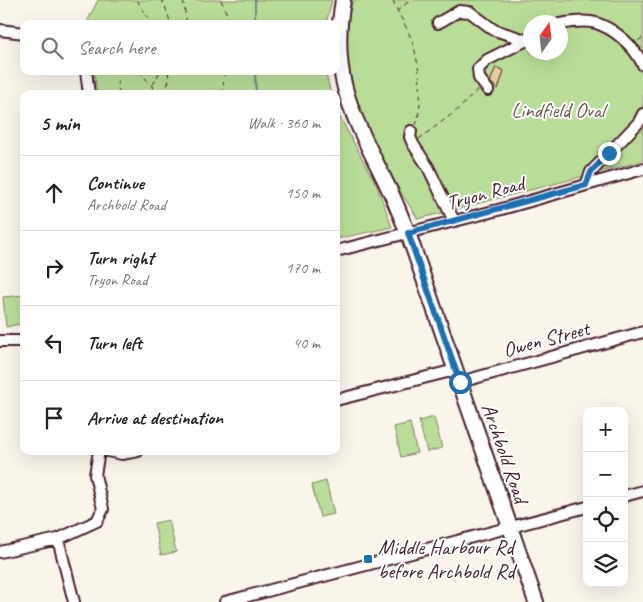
<!DOCTYPE html>
<meta charset="utf-8">
<style>
body{margin:0;font-family:Caveat,sans-serif;background:#f2f2f2;color:#222}
.controls{position:absolute;right:15px;bottom:15px;display:grid;overflow:hidden;border-radius:10px;box-shadow:0 5px 20px #0002}
.controls button{width:45px;height:45px;display:grid;place-items:center;padding:0;border:0;border-bottom:1px solid #e0e0e0;background:#fff;color:#222;font:25px sans-serif}
.compass{position:absolute;left:523px;top:15px;width:45px;height:45px;border-radius:50%;background:#fff;box-shadow:0 5px 20px #0002;rotate:14deg}
.stop{position:absolute;width:15px;height:15px;margin:-11px;border:4px solid #1f6fb2;border-radius:50%;background:#fff}
.stop.end{background:#1f6fb2;border-color:#fff;box-shadow:0 1px 5px #0008}
.list{margin:0;padding:0;list-style:none}
h2{display:flex;justify-content:space-between;align-items:center;height:65px;margin:0;padding:0 20px;font-size:21px}
h2 small{font-size:16px;font-weight:400;color:#767676}
.list li{display:grid;grid-template-columns:32px 1fr auto;gap:15px;align-items:center;box-sizing:border-box;height:75px;padding:0 20px;border-top:1px solid #e0e0e0}
.list b{display:block;font-size:19px;white-space:nowrap}
.list p{margin:0;font-size:16px;white-space:nowrap;color:#767676}
.list em{font-size:16px;font-style:normal;color:#767676}
.icon{flex:none;width:28px;height:28px;fill:none;stroke:currentColor;stroke-width:2;stroke-linecap:round;stroke-linejoin:round}
.map{position:relative;flex:none;width:643px;height:602px;overflow:hidden}
.search{position:absolute;background:#fff;box-shadow:0 5px 20px #0002;left:20px;top:20px;width:320px;height:55px;display:flex;align-items:center;gap:12px;box-sizing:border-box;padding:0 18px;border-radius:10px;color:#767676;font-size:19px}
.panel{position:absolute;background:#fff;box-shadow:0 5px 20px #0002;left:20px;top:90px;width:320px;height:365px;border-radius:10px}
.map>svg:first-child{display:block}
</style>
<div class="map">
<svg width="643" height="602" viewBox="0 0 643 602">
<rect width="100%" height="100%" fill="#faf5eb"/>
<filter id="ink" filterUnits="userSpaceOnUse"><feTurbulence type="fractalNoise" baseFrequency=".02" numOctaves="2"/><feDisplacementMap in="SourceGraphic" scale="10" xChannelSelector="R" yChannelSelector="G"/><feConvolveMatrix kernelMatrix="1 2 1 2 8 2 1 2 1" color-interpolation-filters="sRGB"/></filter>
<g filter="url(#ink)">
<path fill="#b9dd98" stroke="#827e62" fill-rule="evenodd" d="M98,0H332L326,24H86Z
M353,0H643V161L418,219C392,178 353,120 346,72C342,48 347,23 353,0ZM530,22H560V52H530Z
M94,71H325L331,94H97Z
M336,110L377,186L392,227L336,239Z
M24,295V323L6,327L3,297Z
M434,417L442,448L427,452L419,421Z
M410,423L417,453L401,457L394,427Z
M326,481L334,514L320,517L312,485Z
M169,520L176,552L161,555L154,523Z"/>
<g fill="none" stroke-linecap="round" stroke-linejoin="round">
<path stroke="#698993" stroke-width="2" d="M255,24V0
M255,71L256,94"/>
</g>
<path fill="#e6ce9d" stroke="#4a1f2b" d="M496,67L504,71L498,89L490,82Z"/>
<g fill="none" stroke-linecap="round" stroke-linejoin="round">
<defs>
<path id="minor" d="M438,23L459,11L470,12L494,30L526,40
M560,24C571,22 586,20 596,23C615,29 635,47 643,65
M0,30L24,33
M86,71L89,94
M488,90L479,78L478,69L487,60L527,40
M411,131L410,137L413,144L428,167L454,221
M586,185L591,172L639,122L643,114
M336,251L498,210L643,169
M0,341H24
M460,382L643,332
M336,400L455,370
M107,451L122,454L138,451
M624,496L643,491
M58,539L74,602
M0,552L58,539L97,521L103,509L95,475L99,451
M225,602L587,507"/>
<path id="major" d="M343,0C329,81 355,118 388,187C396,202 401,218 408,233L536,602"/>
</defs>
<use href="#minor" stroke="#4a1f2b" stroke-width="14"/>
<use href="#major" stroke="#4a1f2b" stroke-width="18"/>
<path stroke="#4a1f2b" stroke-width="1" stroke-dasharray="5 4" stroke-linecap="butt" d="M137,0L152,24
M160,0L164,3L171,24
M183,0L187,24
M221,0L231,24
M393,0C397,13 405,23 410,36C420,60 424,101 416,125
M397,11L411,0
M638,41L643,37
M117,71L119,94
M139,71L152,86L155,94
M153,85L160,71
M165,94L169,80L168,71
M223,94L224,71
M419,139L460,108L477,90"/>
<use href="#minor" stroke="#fff" stroke-width="10"/>
<use href="#major" stroke="#fff" stroke-width="14"/>
</g>
</g>
<g fill="none" stroke-linecap="round" stroke-linejoin="round" filter="url(#ink)">
<path stroke="#1f6fb2" stroke-width="6" d="M460,382L408,233L586,185L591,172L609,153"/>
</g>
<rect fill="#1f6fb2" stroke="#fff" stroke-width="2" x="363" y="554" width="10" height="10" rx="2.5"/>
<g text-anchor="middle" dominant-baseline="central" stroke-width="4" stroke-linejoin="round" paint-order="stroke">
<g font-size="21" fill="#6b584c" stroke="#fff">
<text x="558" y="110">Lindfield Oval</text>
</g>
<g font-size="21" fill="#4a1f2b" stroke="#fff">
<text transform="translate(485 193) rotate(-15)">Tryon Road</text>
<text transform="translate(546 339) rotate(-15)">Owen Street</text>
<text transform="translate(505 453) rotate(71)">Archbold Road</text>
</g>
<g font-size="21" fill="#4a1f2b" stroke="#fff" text-anchor="start">
<text x="378" y="547">Middle Harbour Rd<tspan x="378" dy="24">before Archbold Rd</tspan></text>
</g>
</g>
</svg>
<div class="controls">
<button>+</button>
<button>−</button>
<button><svg class="icon" aria-label="locate" viewBox="0 0 24 24"><circle cx="12" cy="12" r="6"/><path d="M12 2v4M12 18v4M2 12h4M18 12h4"/></svg></button>
<button><svg class="icon" aria-label="layers" viewBox="0 0 24 24"><path d="M12 4l9 5-9 5-9-5zM3 14l9 5 9-5"/></svg></button>
</div>
<svg class="compass" viewBox="-18 -18 36 36"><path d="M0-13l5 13h-10z" fill="#e53935"/><path d="M0 13l5-13h-10z" fill="#767676"/></svg>
<div class="stop" style="left:460px;top:382px"></div>
<div class="stop end" style="left:609px;top:153px"></div>
<div class="search"><svg class="icon" aria-label="search" viewBox="0 0 24 24"><circle cx="10" cy="10" r="6"/><path d="M15 15l6 6"/></svg>Search here</div>
<section class="panel">
<h2>5 min<small>Walk · 360 m</small></h2>
<ul class="list">
<li><svg class="icon" aria-label="ahead" viewBox="0 0 24 24"><path d="M12 20V5M6 11l6-6 6 6"/></svg><div><b>Continue</b><p>Archbold Road</p></div><em>150 m</em></li>
<li><svg class="icon" aria-label="right" viewBox="0 0 24 24"><path d="M7 20v-9h11M14 6l5 5-5 5"/></svg><div><b>Turn right</b><p>Tryon Road</p></div><em>170 m</em></li>
<li><svg class="icon" aria-label="left" viewBox="0 0 24 24"><path d="M17 20v-9H6M10 6l-5 5 5 5"/></svg><div><b>Turn left</b></div><em>40 m</em></li>
<li><svg class="icon" aria-label="arrive" viewBox="0 0 24 24"><path d="M6 21V4h12l-3 4 3 4H6"/></svg><div><b>Arrive at destination</b></div></li>
</ul>
</section>
</div>
